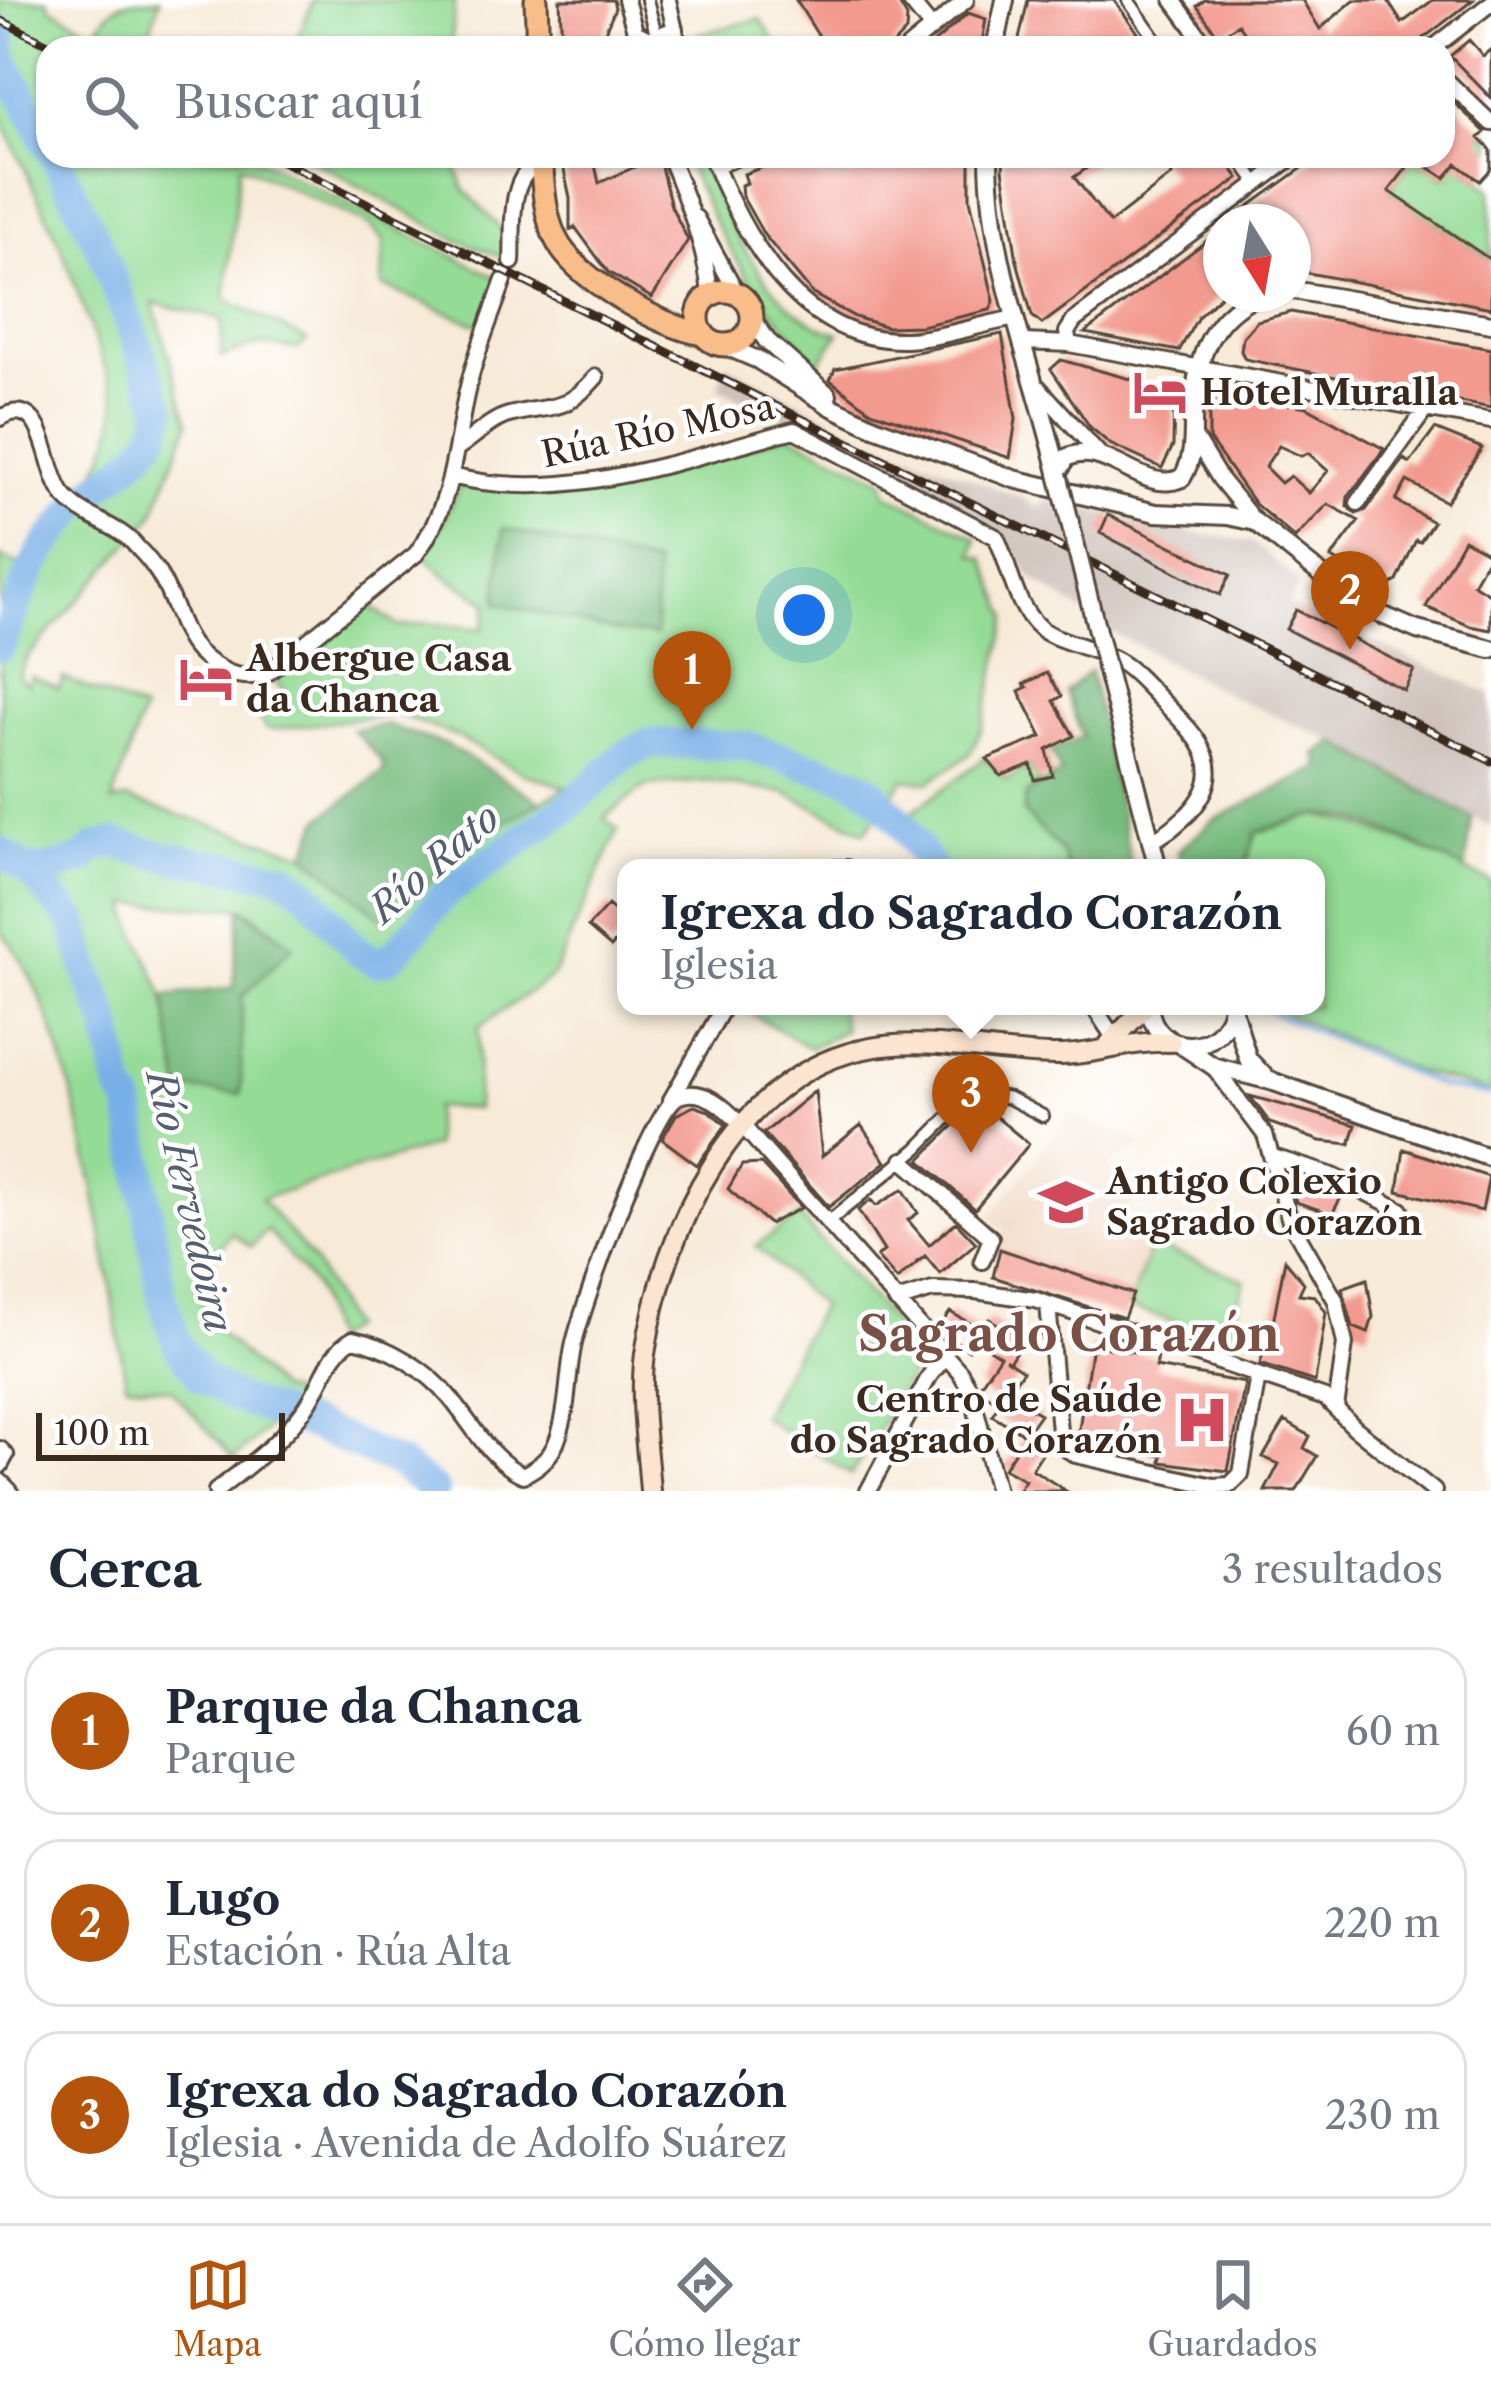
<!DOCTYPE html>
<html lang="es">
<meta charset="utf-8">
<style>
body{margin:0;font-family:"Libre Caslon Text",serif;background:#f6f6f7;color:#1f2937}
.compass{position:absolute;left:1203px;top:204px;width:108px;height:108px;border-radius:50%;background:#fff;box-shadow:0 3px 9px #0004;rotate:169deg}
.scale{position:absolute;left:36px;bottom:30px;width:249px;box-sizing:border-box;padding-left:12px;border:6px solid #3b2a1e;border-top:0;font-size:33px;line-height:42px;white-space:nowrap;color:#3b2a1e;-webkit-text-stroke:9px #fff;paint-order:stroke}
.you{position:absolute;left:804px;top:615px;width:42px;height:42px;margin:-30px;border:9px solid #fff;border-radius:50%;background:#1a73e8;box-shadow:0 0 0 18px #1a73e833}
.badge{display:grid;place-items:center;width:78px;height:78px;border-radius:50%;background:#b45309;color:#fff;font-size:39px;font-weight:700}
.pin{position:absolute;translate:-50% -99px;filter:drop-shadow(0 3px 6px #0008)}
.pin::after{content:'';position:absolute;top:63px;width:42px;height:36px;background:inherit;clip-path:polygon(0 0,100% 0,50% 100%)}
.popup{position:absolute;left:617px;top:859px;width:708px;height:156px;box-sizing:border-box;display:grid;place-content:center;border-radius:24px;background:#fff;filter:drop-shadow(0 3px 9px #0005);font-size:39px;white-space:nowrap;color:#747a83}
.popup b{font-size:45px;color:#1f2937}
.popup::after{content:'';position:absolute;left:50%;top:100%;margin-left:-24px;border:24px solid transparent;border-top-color:#fff}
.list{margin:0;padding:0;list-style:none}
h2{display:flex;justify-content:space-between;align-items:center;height:156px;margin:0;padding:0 48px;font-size:51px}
h2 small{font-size:39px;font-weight:400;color:#747a83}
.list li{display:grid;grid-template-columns:78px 1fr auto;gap:36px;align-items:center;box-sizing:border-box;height:168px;margin:0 24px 24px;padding:0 24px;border:3px solid #e0e1e3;border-radius:36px}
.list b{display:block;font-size:45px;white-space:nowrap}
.list p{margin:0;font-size:39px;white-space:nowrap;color:#747a83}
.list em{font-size:39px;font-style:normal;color:#747a83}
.icon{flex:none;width:66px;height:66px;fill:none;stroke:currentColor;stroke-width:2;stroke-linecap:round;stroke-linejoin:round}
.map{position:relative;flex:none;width:1491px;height:1491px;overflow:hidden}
.search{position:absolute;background:#fff;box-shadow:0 3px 9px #0004;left:36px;right:36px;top:36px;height:132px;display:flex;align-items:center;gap:30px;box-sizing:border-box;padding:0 42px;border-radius:36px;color:#747a83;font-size:45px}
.sheet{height:732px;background:#fff}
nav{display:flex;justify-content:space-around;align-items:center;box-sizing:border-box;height:168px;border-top:3px solid #e0e1e3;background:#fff;font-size:33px;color:#747a83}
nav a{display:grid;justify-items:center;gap:6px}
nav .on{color:#b45309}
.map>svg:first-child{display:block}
</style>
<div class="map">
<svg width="1491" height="1491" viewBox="0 0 1491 1491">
<rect width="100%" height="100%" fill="#fff"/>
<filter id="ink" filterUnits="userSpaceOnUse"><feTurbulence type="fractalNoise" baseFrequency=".00833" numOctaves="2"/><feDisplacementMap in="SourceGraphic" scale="24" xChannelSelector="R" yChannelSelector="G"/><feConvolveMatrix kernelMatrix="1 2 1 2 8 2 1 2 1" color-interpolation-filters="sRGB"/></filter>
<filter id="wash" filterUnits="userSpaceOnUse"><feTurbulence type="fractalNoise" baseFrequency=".004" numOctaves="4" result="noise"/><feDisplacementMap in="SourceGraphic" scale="48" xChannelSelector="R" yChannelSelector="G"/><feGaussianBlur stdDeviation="2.7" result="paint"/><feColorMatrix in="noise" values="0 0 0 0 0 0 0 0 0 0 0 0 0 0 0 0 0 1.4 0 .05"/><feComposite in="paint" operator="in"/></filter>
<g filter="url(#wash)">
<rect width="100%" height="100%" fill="#f7ead7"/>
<path fill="#f1d5bd" d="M1071,1113L1143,1143L1108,1167L1137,1186L1125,1225L1154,1235L1134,1291L1000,1249L1005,1231L989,1217Z"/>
<path fill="#cec1ba" d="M727,364L866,437L1023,498L1037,507L1051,498L1166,529L1253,542L1300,583L1289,605L1491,694V827L1335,742L1234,698L1119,636L1031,578L1008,541L918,483L718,388Z"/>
<path fill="#94dc96" stroke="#68835a" stroke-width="3" fill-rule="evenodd" d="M0,0H48L50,7L95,32C115,0 124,0 160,0L144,48H48V156H251L498,278L483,327L382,286L384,240L369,225L240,164L225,299L307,340L298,349L259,344L221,357L222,319L153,303L189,423L152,518L28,656L18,676L28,685L31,676L59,688L63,678L143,711L112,802L127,799L306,854L386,920L476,839L566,787L525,774L458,737L397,714L276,729H266L261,720L264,713L274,711L283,690L272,679L365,602L399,627L426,623L483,629L488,603L444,575L421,552L432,544L460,486L566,491L644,478L789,434L883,480L887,494L977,538L973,555L984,558L1008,617L982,728L969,755L928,782L904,779L865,832L786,793L706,781L646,786L604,818L618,830L553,976L479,1027L476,1109L434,1107V1146L261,1199L313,1260L349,1327L331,1341L315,1287L267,1230L251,1247L232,1233L213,1256L202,1315L279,1390L301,1396L234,1459L171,1389L126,1384C107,1268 77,1015 0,931V557L25,567C63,516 120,464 115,396L60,244L0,116ZM129,904L245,908L292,946L242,997L181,1089L164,996L130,918Z
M313,0H455L451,48H294Z
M760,19L779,48H702L698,34Z
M1486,132L1491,137V148L1464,169L1491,189V260L1389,191L1414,158L1445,178L1456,164L1455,156Z
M305,156H452L464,189L503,231L506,258L459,241Z
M683,156H700C722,216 772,319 839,333L818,364L758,295L716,225Z
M985,758L1006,780L1031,766L1039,784L1026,794L1023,812L1061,851L1068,868H937L908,815Z
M1316,815C1380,826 1433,855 1491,882V1093L1415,1071L1270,1006H1316V868H1245L1256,833Z
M739,1006H839L844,1030L810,1048Z
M799,1216L922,1356L851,1475L761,1416L820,1306L756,1246Z
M1151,1244L1245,1280L1227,1339L1129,1307Z"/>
<path fill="#77bc7f" stroke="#59734e" stroke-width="3" d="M503,528L655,565L656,635L618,632L497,603Z
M1090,671L1132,868H1068L1061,850L1023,812L1026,794L1061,773L1051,751L1082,737L1066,692Z
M385,725L447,745L541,802L476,839L385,921L306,854L320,819L384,771L382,761L353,730Z
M1335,742L1472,818L1465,870C1426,850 1357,809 1312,816C1293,819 1274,827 1256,833L1245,868H1181L1178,851L1214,820L1321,767L1316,755Z
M241,908L293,946L242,997L241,1094L181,1089L164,996L233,988Z"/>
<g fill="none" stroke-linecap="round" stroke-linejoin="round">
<path stroke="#77afe7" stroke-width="4.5" d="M1257,1006L1443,1087L1491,1095"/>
<path stroke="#77afe7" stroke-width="30" d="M0,31L2,56L48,145
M0,647C14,612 26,574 48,543C59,529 72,512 85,499C115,469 157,456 162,409L100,247L54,156
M0,852L30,872L74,922L88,972L108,1023L121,1090L130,1102L162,1298L178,1346L201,1377L235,1398L316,1427L399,1464L434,1491
M30,872L63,866L84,859L94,848L113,843L163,856L285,876L305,891L360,953L376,962L388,959L400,948L447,892L569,806L624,756L649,743L746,746L851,779L872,791L902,823L931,868"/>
</g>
<g id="blocks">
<path fill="#f39a8f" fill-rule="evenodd" d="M560,0H613L615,8L598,48H562Z
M796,0H897L907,17L906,31L890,48H826Z
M1028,0H1114L1149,48H1017Z
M1205,0H1302L1320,29L1354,0H1387L1402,23L1433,0H1473L1411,48H1255L1238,24L1219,37L1197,6Z
M968,13L986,19L981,48H928Z
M1469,40L1483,56L1491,49V98L1450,56Z
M1450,99L1485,132L1479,138L1491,150V169L1480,181L1457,164L1445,178L1414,158L1389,191L1491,260V308L1293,270V222H1227L1319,156H1443V104Z
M561,156H593L599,183L655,158L660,163L671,206L688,240L652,298L608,272L575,227L570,230V198Z
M793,156H970V199L994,301L990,310L921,326L887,327L855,317L813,294L764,235L742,196L741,185L747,183L744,174Z
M1004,156H1104L1074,177L1110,223L1172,175L1158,156H1223L1239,178L1042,324L1032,316L1017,261L1003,169Z
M1221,230V295L1198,317L1179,351L1085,333Z
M1291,312L1491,349V408L1245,359L1241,351L1243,337L1257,321Z
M1002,334L1016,419L1010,458L871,411L830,380L835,369Z
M1061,360L1174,391L1173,446L1162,468L1110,444L1090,427L1051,369Z
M1215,391L1307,407L1384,449L1348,497L1347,506L1356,514L1366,510L1404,459L1410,463L1435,429L1482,448L1446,502L1407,481L1396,501L1433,522L1420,542L1416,540L1397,581L1389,585L1331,558L1359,521L1328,504L1295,538L1255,504L1209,439V400ZM1279,446L1301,456L1308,453L1328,471L1309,493L1290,476L1281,483L1265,467Z
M1108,515L1230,575L1220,595L1100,533Z
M1464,539L1490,554L1473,584L1491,595V630L1470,626L1426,607Z
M1296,610L1414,670L1404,690L1286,629Z
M1047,673L1062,696L1054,701L1074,736L1047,750L1053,776L1035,780L1031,764L1001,776L987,759L1042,737L1019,691L1027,687L1024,684Z
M608,905L626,921V930L611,947L588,927Z
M815,1091L822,1156L861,1125L886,1162L829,1207L764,1133Z
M1250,1096L1356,1125L1350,1144L1320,1141L1270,1123Z
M694,1106L709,1111L726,1125L697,1165L662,1139L676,1115Z
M983,1106L1029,1144L975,1209L920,1160L968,1111L974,1116Z
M1404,1149L1489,1177L1482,1211L1398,1191Z
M761,1164L801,1208L769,1224L728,1189L742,1165Z
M1288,1174L1343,1194L1332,1214L1296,1202Z
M903,1189L918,1213L908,1220L929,1245L956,1222L976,1243L940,1274L925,1256L897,1280L877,1257L884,1251L858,1210L871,1200L876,1206Z
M1000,1249L1133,1294L1124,1318L993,1277Z
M1285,1260L1304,1283L1299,1294L1315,1296L1326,1312L1315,1382L1260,1364L1273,1322Z
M1367,1279L1373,1317L1368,1333L1353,1327L1342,1288Z
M950,1312L982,1330L969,1350L938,1329Z
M989,1319L1024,1339L1009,1362L1005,1359L1023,1371L1006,1394L1040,1414L1025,1435L992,1415L1002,1399L999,1403L983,1392L980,1385L1000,1356L975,1340Z
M1092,1345L1158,1356L1156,1367L1245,1383L1228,1471L1161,1462L1162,1456L1077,1442Z
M1285,1421L1310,1436L1304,1448L1317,1456L1296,1491H1265L1279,1464L1263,1457Z
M1025,1435L1046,1447L1032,1469L1066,1491H1018L1025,1480L1004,1468Z"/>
</g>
</g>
<g filter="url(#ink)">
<use href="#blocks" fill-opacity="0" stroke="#57473a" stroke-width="3"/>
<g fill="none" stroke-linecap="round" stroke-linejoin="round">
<defs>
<path id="pedestrian" d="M647,0L657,38
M1128,0L1162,48
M1238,156L1257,183
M827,1223L917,1149L968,1097L981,1093L1009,1098L1043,1116"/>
<path id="minor" d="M626,0L640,48
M668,0L679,48
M909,0L931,27
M1173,0L1208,48
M635,32L649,39L675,29
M908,48L966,0
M1433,48L1491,3
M1443,77L1491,123
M669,156C687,200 706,248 710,295
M711,156C746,241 801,343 907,340C943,338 980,324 1016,318
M715,166L741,156
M696,218L738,295
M512,262C514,230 506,174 542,162
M1024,342L1069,344L1491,421
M1069,344L1067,332L1074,321L1294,156
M1038,387L1101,456
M0,418C47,391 43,468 63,494C81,518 117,523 137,547C145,555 154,566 160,576C184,617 177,647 225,671C240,678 254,678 269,672L416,554C450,509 454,458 464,405C472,362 490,320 504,280
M1193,435L1220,479L1255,522
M459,447C474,437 492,419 509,415C552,404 563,415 596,377
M451,476C566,505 682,459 794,430L996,537C1011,567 1013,605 1041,629C1054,640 1098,649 1118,661C1133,669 1147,686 1159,698C1196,735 1233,767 1188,814C1175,826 1167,834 1150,841
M1358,503L1426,409
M836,868H847
M1093,1006L1115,1039
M1213,1066L1265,1135L1290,1221L1336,1301L1345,1344L1336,1408
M671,1100L724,1006
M1273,1157L1333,1176L1401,1210
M903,1160L991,1238L982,1261
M896,1301L933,1290L975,1291L1036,1300L1325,1398L1355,1428L1434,1491
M1048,1304L1059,1431L1065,1448L1076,1455L1214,1486L1230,1485L1241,1474L1258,1376
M0,1449L6,1455L0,1466
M0,1481L10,1491
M216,1491C248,1466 282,1441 306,1407C322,1385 328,1352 353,1339C388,1346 428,1370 451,1399C474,1427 489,1459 523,1475C541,1466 553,1455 559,1435C569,1406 567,1373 574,1343C583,1306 651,1108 679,1096C705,1086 727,1110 743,1126L960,1372L971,1391L997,1491
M868,1491L930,1375L946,1356"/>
<path id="tertiary" d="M995,48L1005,0
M989,156C989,264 1034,369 1058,473
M1293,290L1491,324
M752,319L767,341L828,395
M723,345L758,360L832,407L874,427L1014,479L1156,513L1228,516L1255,522L1361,606L1417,630L1491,649
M1058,474L1066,458C1106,438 1143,496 1182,478C1193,460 1193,443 1193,422C1194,367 1205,318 1260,294
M1108,675L1158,868
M1149,1006C1155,1059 1224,1057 1232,1006
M1233,1010L1248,1059L1265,1077
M1183,1046L1213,1066L1271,1081L1491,1158"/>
<path id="secondary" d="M1109,1044L1146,1006
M650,1491C647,1446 639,1399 645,1354C663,1232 734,1072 870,1048C934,1036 998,1056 1062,1055C1099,1054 1133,1040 1171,1042"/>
<path id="primary" d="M536,0L538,48
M541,156C543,182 544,215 556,239C574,278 661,327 702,334
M698 318a27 27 0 1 1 54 0a27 27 0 1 1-54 0Z"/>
</defs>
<use href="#pedestrian" stroke="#57473a" stroke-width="16"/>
<use href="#minor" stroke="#57473a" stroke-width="20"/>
<use href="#tertiary" stroke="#57473a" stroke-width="22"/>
<use href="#secondary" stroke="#57473a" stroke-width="24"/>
<use href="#primary" stroke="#57473a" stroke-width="27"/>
<use href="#pedestrian" stroke="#fff" stroke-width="10"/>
<use href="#minor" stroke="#fff" stroke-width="14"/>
<use href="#tertiary" stroke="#fff" stroke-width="16"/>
<use href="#secondary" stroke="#fce5d0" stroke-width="18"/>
<use href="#primary" stroke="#f8bd89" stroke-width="21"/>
<defs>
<path id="rail" d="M0,20L56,48
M272,156L1491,761"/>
</defs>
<use href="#rail" stroke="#3b2a1e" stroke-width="9"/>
<use href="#rail" stroke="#fff" stroke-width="4.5" stroke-dasharray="14" stroke-linecap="butt"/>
<defs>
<path id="tertiary-bridge" d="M1058,474L1108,675"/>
</defs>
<use href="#tertiary-bridge" stroke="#57473a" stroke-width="22" stroke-linecap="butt"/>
<use href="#tertiary-bridge" stroke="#fff" stroke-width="16"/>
</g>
</g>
<defs>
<symbol id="hotel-bare" viewBox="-9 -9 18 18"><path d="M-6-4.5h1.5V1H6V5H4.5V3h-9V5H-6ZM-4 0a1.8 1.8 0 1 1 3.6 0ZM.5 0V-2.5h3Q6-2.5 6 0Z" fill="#d1495b" stroke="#fff" stroke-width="2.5" paint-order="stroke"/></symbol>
<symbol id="school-bare" viewBox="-9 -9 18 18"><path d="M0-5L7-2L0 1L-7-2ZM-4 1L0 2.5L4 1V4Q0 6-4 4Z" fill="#d1495b" stroke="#fff" stroke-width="2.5" paint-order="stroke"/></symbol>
<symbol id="hospital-bare" viewBox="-9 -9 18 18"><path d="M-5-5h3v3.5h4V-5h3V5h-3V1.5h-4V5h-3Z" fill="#d1495b" stroke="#fff" stroke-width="2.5" paint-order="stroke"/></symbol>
</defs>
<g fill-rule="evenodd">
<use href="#hotel-bare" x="1122" y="354" width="76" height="76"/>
<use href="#hotel-bare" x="168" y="641" width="76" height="76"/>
<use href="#school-bare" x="1028" y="1164" width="76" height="76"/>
<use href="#hospital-bare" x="1164" y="1382" width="76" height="76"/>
</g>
<g text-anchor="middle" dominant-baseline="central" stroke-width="9" stroke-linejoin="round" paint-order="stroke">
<g font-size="36" font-weight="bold" fill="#3b2a1e" stroke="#fff" text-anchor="start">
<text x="1200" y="392">Hotel Muralla</text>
<text x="246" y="658">Albergue Casa<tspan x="246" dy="41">da Chanca</tspan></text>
<text x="1106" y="1181">Antigo Colexio<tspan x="1106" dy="41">Sagrado Corazón</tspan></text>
<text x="1162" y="1399" text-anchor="end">Centro de Saúde<tspan x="1162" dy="41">do Sagrado Corazón</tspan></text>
</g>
<g font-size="36" fill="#3b2a1e" stroke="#fff">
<text transform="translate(658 430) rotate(-12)">Rúa Río Mosa</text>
</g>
<g font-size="39" font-style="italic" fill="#535f6e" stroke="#fff">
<text transform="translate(434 863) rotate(-41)">Río Rato</text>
<text transform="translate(190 1201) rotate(77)">Río Fervedoira</text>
</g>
<g font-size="48" font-weight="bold" fill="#7b5146" stroke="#fff">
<text x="1069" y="1333">Sagrado Corazón</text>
</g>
</g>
</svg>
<svg class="compass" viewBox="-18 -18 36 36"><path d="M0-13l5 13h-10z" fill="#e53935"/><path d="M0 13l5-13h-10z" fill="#747a83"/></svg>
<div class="scale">100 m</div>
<div class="you"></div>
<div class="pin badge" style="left:692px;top:730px">1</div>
<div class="pin badge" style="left:1350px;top:650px">2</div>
<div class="pin badge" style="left:971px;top:1153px">3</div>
<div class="popup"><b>Igrexa do Sagrado Corazón</b>Iglesia</div>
<div class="search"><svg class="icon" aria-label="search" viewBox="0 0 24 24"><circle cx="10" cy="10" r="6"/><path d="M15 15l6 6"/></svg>Buscar aquí</div>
</div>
<section class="sheet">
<h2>Cerca<small>3 resultados</small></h2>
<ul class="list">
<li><span class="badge">1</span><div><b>Parque da Chanca</b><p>Parque</p></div><em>60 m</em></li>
<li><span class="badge">2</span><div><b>Lugo</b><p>Estación · Rúa Alta</p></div><em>220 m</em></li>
<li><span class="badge">3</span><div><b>Igrexa do Sagrado Corazón</b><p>Iglesia · Avenida de Adolfo Suárez</p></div><em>230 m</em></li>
</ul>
</section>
<nav>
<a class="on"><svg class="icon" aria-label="map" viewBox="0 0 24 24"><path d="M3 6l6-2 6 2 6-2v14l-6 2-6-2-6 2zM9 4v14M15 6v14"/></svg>Mapa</a>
<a><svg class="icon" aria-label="directions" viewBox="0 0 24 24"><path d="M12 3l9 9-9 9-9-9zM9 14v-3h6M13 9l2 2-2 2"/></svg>Cómo llegar</a>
<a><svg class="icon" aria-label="saved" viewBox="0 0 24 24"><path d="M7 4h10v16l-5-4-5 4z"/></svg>Guardados</a>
</nav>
